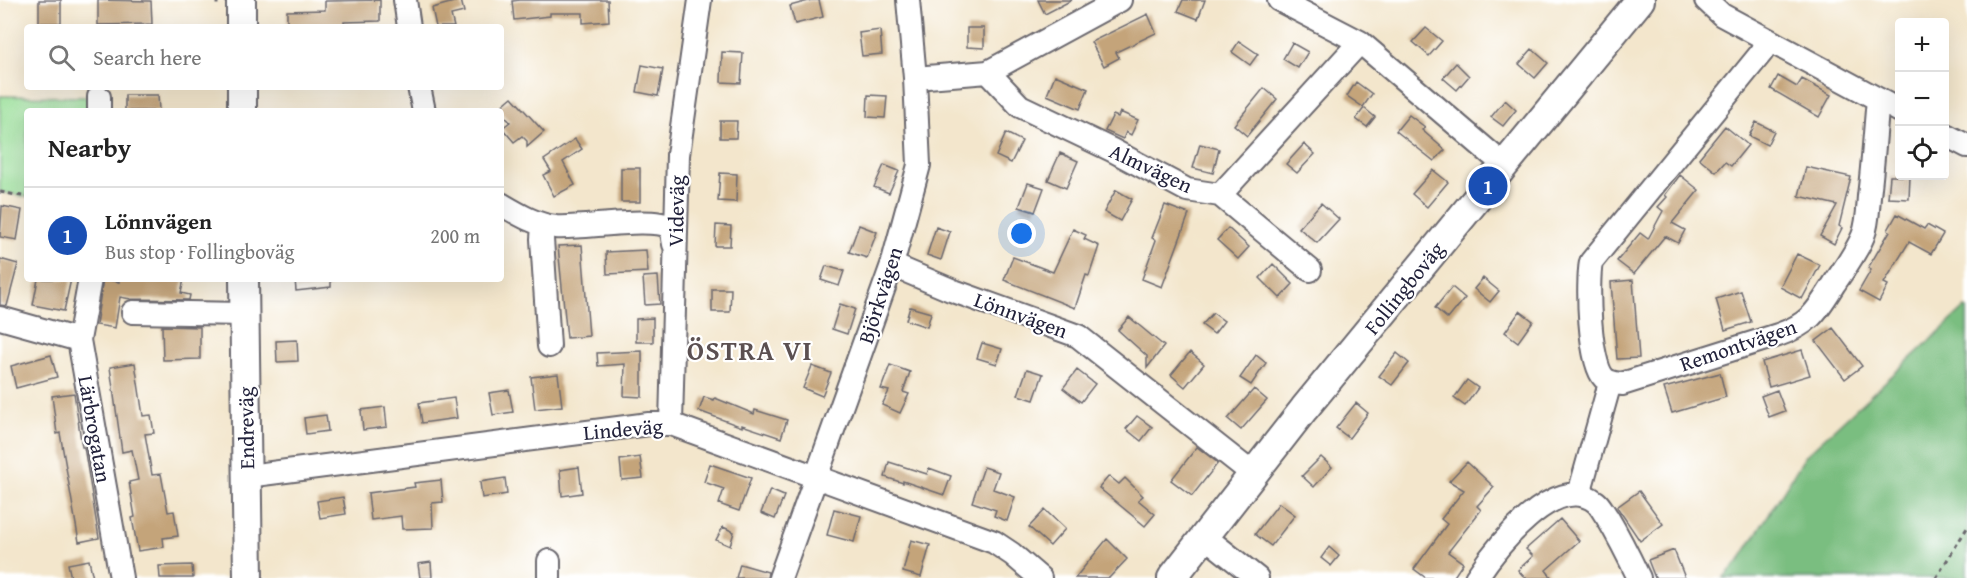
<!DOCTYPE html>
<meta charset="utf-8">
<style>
body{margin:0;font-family:"Gentium Book Plus",serif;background:#f6f6f6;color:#222}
.controls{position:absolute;right:18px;top:18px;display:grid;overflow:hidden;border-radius:6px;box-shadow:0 6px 24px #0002}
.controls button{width:54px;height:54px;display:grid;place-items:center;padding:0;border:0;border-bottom:2px solid #e0e0e0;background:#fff;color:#222;font:30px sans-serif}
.you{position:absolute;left:1022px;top:234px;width:21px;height:21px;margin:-15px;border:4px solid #fff;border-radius:50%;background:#1a73e8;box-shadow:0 0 0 9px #1a73e833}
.badge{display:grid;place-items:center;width:39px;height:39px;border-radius:50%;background:#0f766e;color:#fff;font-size:20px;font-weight:700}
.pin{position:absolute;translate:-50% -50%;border:3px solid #fff;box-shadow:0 2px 6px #0006}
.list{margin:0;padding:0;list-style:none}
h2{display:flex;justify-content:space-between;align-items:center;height:78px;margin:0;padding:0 24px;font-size:26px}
h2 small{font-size:20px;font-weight:400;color:#767676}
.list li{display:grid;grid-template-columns:39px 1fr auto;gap:18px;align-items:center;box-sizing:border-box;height:96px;padding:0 24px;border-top:2px solid #e0e0e0}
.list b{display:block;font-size:22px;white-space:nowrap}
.list p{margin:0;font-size:20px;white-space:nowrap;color:#767676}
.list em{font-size:20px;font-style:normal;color:#767676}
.icon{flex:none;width:33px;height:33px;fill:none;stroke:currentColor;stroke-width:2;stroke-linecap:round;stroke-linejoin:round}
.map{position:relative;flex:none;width:1967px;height:578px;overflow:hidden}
.search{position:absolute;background:#fff;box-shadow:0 6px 24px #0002;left:24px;top:24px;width:480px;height:66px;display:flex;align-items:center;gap:15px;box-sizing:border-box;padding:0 21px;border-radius:6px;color:#767676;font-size:22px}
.panel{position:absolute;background:#fff;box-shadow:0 6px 24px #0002;left:24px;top:108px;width:480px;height:174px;border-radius:6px}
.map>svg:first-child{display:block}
</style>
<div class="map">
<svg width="1967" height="578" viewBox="0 0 1967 578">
<rect width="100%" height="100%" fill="#fff"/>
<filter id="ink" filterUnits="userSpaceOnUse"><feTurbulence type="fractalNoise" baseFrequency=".0167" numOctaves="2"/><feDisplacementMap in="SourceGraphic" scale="12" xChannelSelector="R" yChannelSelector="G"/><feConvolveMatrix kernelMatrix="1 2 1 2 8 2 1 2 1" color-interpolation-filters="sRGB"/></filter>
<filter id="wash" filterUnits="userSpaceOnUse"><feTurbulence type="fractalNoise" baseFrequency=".008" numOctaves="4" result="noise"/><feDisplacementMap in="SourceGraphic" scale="24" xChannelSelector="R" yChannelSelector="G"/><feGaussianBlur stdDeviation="1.35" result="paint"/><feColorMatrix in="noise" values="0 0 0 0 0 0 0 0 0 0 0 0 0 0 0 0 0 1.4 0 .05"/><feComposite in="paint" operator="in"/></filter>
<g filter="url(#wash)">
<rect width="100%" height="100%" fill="#f3e6cc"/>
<path fill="#99df98" stroke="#5e806a" stroke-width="1.5" d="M0,96L99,97V111H27V197L0,192Z"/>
<path fill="#7abe80" stroke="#4e705e" stroke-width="1.5" d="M1965,308L1967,309V578H1723L1740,560L1806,455Z"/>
<g id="blocks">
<path fill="#c4a47a" d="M39,0H61V23H39Z
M98,0L151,1L152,24L98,25Z
M380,0V21L344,22V25L287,27V11L325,10V1Z
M461,0L464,12L451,15L454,27H436L432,8Z
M520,0H608L609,21L583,23V13H550V16L514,20L512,1Z
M812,0H819L823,17L795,24L790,6Z
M1038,0H1072L1045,14Z
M1183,0H1205L1198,19L1178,11Z
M1148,14L1156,33L1116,52L1119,58L1104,66L1091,42Z
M967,28H984V48L967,47Z
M1426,28L1442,41L1429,56L1413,42Z
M880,30L882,54L862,56L859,33Z
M1239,41L1258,54L1250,65L1232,52Z
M1292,43L1308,52L1298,68L1283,59Z
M1532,49L1548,63L1535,78L1519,64Z
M722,52L743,53L741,83L721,82Z
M1456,63L1469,76L1457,90L1443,78Z
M642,65L663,69L658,96L637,92Z
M1055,75L1088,89L1080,109L1047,95Z
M1778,76L1797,87L1802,79L1831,95L1819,117L1771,89Z
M1356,82L1372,94L1363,107L1347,96Z
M1264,88L1277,99L1247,136L1234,125Z
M125,95H158L159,111H125Z
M868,95L887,96L885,118L867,117Z
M512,97L544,132L527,147V141L522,136L514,142L502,128L510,122L498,109Z
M1505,100L1516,110L1503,126L1491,117Z
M1364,108L1375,117L1367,127L1356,119Z
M1120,112L1138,120L1131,135L1126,132L1123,139L1105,131L1113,115L1118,117Z
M1409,115L1425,127L1422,130L1445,150L1434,161L1396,131Z
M720,121H737L736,138H720Z
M1756,122L1774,131L1767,145L1749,136Z
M1725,126L1748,145L1731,166L1725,162L1716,172L1699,158Z
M1006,133L1022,141L1011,163L996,156Z
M575,139L582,149L563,162L575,185L554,196L543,175L551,171L544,160Z
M1200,144L1219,149L1213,173L1193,168Z
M1304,144L1315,154L1297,173L1286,164Z
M1060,153L1078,161L1066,188L1048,180Z
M884,165L899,171L889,193L874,187Z
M1806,167L1851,177L1839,226L1842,228L1834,244L1820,236L1837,205L1799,196Z
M621,168H640V202H621Z
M1433,170L1448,182L1427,207L1412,194Z
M720,173L737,174L736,202L718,201Z
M1680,175L1699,190L1672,223L1685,230L1678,243L1665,236L1634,274L1617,261L1640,233L1648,239L1663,211L1658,207L1667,197L1665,195Z
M1890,176H1910L1909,199L1888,198Z
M1028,183L1044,188L1035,212L1019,207Z
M1116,190L1132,199L1120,221L1104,212Z
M1321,203L1339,219L1317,243L1299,228Z
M1165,205L1189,214L1162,287L1142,279L1156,240L1152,238Z
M2,206L22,210L17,240L0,237Z
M1897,214L1924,229L1927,225L1943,234L1931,254L1909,242L1884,283L1888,285L1879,302L1859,291L1871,270L1868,268L1890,231L1888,230Z
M716,225L731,226L730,246H715Z
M859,225L877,232L867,258L849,252Z
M936,227L950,232L941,260L927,255Z
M1228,228L1249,247L1238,259L1217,240Z
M1073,229L1086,235L1084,239L1099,246L1089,276L1086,275L1075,308L1004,280L1013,257L1053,272Z
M582,245L589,336L567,338L558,246Z
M646,250L648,272L607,274L606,252Z
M1797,254L1820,265L1802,299L1780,287Z
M0,259L18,264L7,306L0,305Z
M1273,264L1293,284L1280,298L1260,278Z
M826,266L844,271L839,286L821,280Z
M658,276L660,304L645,305L643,277Z
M1483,278L1499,291L1490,302L1474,289Z
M38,279H71L64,311L33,305Z
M103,279L119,282V279H184L181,293L190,295L189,300L131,299L120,297L115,328L96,325Z
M295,279H331V287L296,291Z
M1633,280L1639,358L1617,359L1611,282Z
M1452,287L1465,298L1448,319L1435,308Z
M712,289H731L730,312H712Z
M1741,291L1751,322L1725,330L1716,299Z
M840,304L855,309L847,334L832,329Z
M910,307L931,313L927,327L906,320Z
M1520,311L1533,321L1518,342L1505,332Z
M1213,313L1224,321L1214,334L1202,325Z
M1129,317L1164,346L1147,368V356L1118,330Z
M653,318V342H636V319Z
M162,326L200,327V359L163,360Z
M1833,328L1862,366L1845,379L1816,341Z
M297,340L298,361L277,362L276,341Z
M982,343L1002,349L997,364L977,358Z
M1802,350L1810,375L1769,387L1762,362Z
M642,351V397L624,396L625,364L598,366L597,353Z
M1190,352L1204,364L1185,387L1171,375Z
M1397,353L1409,363L1392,385L1379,376Z
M51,355L57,377L16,388L11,366Z
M1256,355L1266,363L1251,385L1240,378Z
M135,363L143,416L151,415L154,433L145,434L152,475L161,474L168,512L174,511L178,536L163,538L164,547L138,551L132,518L135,517L129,482L138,480L132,450L122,452L110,367Z
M890,365L910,372L903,392L909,394L900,413L882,405L889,391L881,389Z
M812,366L831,373L822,396L803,388Z
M1027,369L1043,374L1034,400L1018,395Z
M1077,370L1095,384L1081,402L1063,388Z
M1720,373L1726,397L1672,413L1664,388Z
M558,374L562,406L535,409L531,377Z
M1467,380L1478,388L1465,406L1454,398Z
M1254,389L1267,400L1241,430L1228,419Z
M509,390L513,412L493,415L489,393Z
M1777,390L1785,411L1769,417L1761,396Z
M74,393L82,447H84L99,538L79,542L60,433L57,434L52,396Z
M704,397L714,400L715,398L754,414L755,410L787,420L781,438L742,425V427L699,411Z
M454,398L457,418L422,423L419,403Z
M1356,403L1368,413L1349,438L1336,428Z
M385,407L387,427L363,430L361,410Z
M326,415L328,431L306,434L304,418Z
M1137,416L1152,427L1141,441L1126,429Z
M1197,447L1218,463L1192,496L1171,480Z
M640,457L643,478L622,480L620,460Z
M1321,457L1332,467L1314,487L1302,476Z
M889,462L927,474L929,468L951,476L944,495L903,481V483L885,477Z
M1467,462L1494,487L1477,506L1481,510L1448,552L1463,563L1453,578H1426L1414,569L1447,524L1441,519L1464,490L1449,481Z
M710,464L751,478L739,511L719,504L724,489L704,482Z
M579,467L582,493L562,496L560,470Z
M984,467L999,472L993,489L1015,497L1007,521L994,516L996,510L972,502Z
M1109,476L1119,484L1125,478L1143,496L1138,500L1155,514L1145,526L1099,488Z
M505,478L507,494L482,498L480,482Z
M441,480L443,502L432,503L433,528L402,529L401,516L371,520L368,493L415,487L414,483Z
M770,490L784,496L775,519L761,513Z
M1639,491L1663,524L1640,541L1617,507Z
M343,497L346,514L320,518L317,501Z
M1279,503L1295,515L1271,546L1255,534Z
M834,509L861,516L854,542L827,535Z
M1045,510L1065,529L1050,546L1029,527Z
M1560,519L1579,541L1546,570L1552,578H1525L1518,570L1533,556L1526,549Z
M723,527L734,532L730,546L716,540Z
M1107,539L1127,559L1109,578H1075Z
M911,540L930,545L921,577L903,572Z
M1329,547L1339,556L1331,566L1321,558Z
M1674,550L1685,578H1655L1648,560Z
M89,560L93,578H71L68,564Z
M431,562L432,578H420L418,564Z
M740,564L768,572L767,578H736Z
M192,565L193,578H160L159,566Z"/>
</g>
</g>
<g filter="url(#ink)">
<use href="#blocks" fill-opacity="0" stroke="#6b676e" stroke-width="1.5"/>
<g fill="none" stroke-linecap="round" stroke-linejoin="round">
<defs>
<path id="minor" d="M405,0L409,27
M1279,0L1360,42L1504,165
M1706,0L1722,15L1900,111
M1768,40L1762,52L1591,262C1587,283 1589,363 1604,378C1609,383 1616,383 1622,384L1778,335C1810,324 1817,311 1834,284C1844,269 1856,253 1863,236C1868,224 1868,209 1869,196C1873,164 1875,131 1878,99
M988,72L1020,106L1112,150L1187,190L1220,195L1310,270
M915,78L988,72L1120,0
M419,87L424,111
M99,97V111
M1944,134L1967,146
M1220,195L1360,42
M501,204C518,214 536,225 556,227C583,229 650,216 671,227L674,244
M543,225L542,239L549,346
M892,265L951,290L1078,336L1253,474
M90,279L79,340L121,578
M133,312L244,314
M0,318L79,340
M671,424L678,155L700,0
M247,476L649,424H671L994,542L1012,554L1040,578
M1579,494L1610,383
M1204,536L1257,578
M549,561V578
M780,578L892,265L919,165L915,78L908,0
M1476,578C1495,549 1556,470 1596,502C1601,506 1603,512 1607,517C1619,537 1629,557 1639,578"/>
<path id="major" d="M241,0V27
M242,87V111
M244,279L248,578
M1172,578L1304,409L1640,0"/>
</defs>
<use href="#minor" stroke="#6b676e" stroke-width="26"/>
<use href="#major" stroke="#6b676e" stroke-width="32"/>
<path stroke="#6b676e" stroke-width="3" stroke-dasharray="4.5 4.5" stroke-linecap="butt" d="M217,0V7
M0,192L27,197
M1936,578L1967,528"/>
<use href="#minor" stroke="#fff" stroke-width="22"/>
<use href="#major" stroke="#fff" stroke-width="28"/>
</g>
</g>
<g text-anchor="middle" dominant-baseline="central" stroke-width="4.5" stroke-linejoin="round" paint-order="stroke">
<g font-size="21" fill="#22223b" stroke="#fff">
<text transform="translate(1151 168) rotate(25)">Almvägen</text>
<text transform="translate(676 211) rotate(-89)">Videväg</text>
<text transform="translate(1404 288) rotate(-51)">Follingboväg</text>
<text transform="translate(880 295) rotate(-72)">Björkvägen</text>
<text transform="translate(1021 315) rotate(20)">Lönnvägen</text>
<text transform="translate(1738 345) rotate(-19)">Remontvägen</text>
<text transform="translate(246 428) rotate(-91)">Endreväg</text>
<text transform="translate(95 429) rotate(80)">Lärbrogatan</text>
<text transform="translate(623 429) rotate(-5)">Lindeväg</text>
</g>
<g font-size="27" font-weight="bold" letter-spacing="1.5" fill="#5b5051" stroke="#fff">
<text x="750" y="350">ÖSTRA VI</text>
</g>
</g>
</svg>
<div class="controls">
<button>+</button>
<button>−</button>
<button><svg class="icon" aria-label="locate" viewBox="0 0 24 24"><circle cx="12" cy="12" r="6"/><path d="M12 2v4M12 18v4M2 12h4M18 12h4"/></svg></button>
</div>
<div class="you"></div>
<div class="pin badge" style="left:1488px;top:186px;background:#1a4fb4">1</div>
<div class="search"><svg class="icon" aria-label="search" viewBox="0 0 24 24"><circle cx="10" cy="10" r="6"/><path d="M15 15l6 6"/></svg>Search here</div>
<section class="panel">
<h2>Nearby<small></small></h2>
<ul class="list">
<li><span class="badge" style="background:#1a4fb4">1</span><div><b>Lönnvägen</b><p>Bus stop · Follingboväg</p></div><em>200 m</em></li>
</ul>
</section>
</div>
